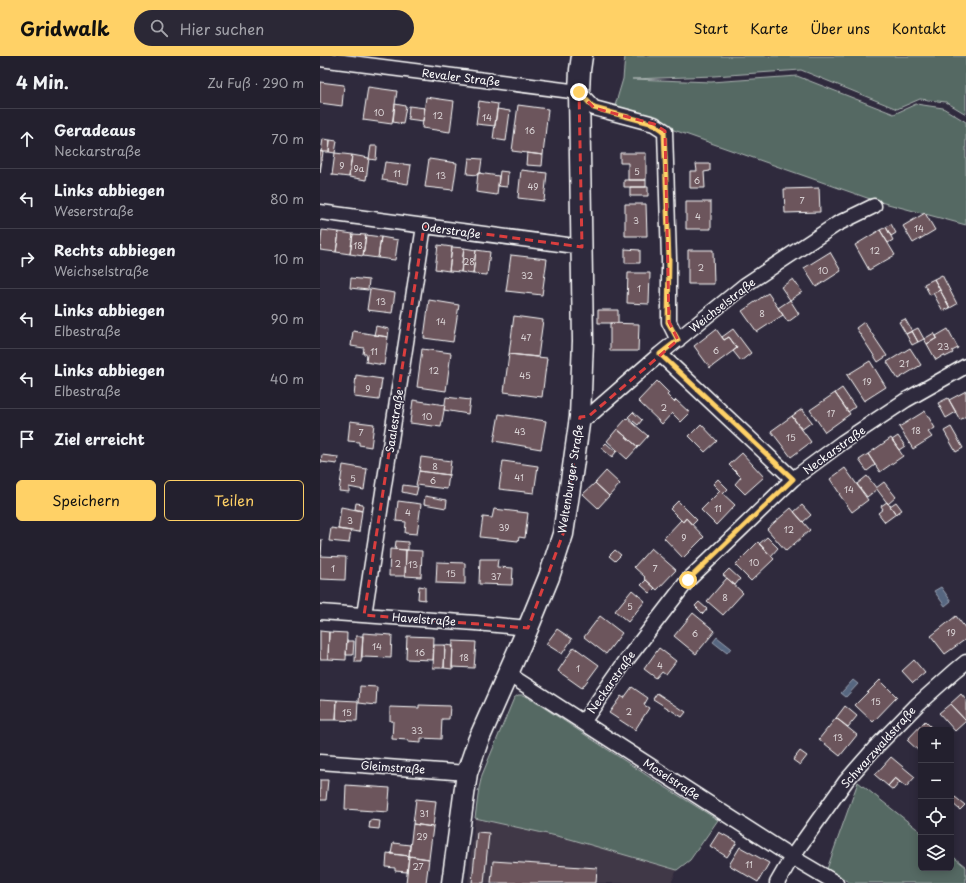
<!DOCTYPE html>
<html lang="de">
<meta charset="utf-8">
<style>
body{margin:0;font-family:"Playpen Sans",sans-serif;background:#2b2836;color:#f1f3f6}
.controls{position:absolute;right:12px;bottom:12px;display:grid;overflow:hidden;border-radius:6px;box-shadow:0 2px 10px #0003}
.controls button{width:36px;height:36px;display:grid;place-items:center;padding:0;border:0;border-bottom:1px solid #403e4a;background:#23202e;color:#f1f3f6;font:20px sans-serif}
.stop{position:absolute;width:12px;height:12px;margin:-9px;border:3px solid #ffd166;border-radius:50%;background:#fff}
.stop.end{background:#ffd166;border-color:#fff;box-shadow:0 1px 4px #0008}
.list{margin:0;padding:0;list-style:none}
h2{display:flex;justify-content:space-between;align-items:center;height:52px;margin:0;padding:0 16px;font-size:17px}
h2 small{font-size:13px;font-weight:400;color:#a3a3aa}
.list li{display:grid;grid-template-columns:26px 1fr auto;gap:12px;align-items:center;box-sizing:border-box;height:60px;padding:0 16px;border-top:1px solid #403e4a}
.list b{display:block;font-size:15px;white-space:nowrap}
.list p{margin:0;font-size:13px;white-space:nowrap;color:#a3a3aa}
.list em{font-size:13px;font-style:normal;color:#a3a3aa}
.actions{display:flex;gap:8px;padding:12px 16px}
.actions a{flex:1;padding:9px 0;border:1px solid #ffd166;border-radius:6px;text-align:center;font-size:14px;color:#ffd166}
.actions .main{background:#ffd166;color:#111}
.icon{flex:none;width:22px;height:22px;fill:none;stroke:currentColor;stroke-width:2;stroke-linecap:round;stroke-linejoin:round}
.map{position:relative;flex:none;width:646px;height:827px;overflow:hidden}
header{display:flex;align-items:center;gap:24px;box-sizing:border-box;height:56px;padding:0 20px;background:#ffd166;color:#111}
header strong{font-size:19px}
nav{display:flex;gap:22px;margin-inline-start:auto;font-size:14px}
.search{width:280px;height:36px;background:#2b2836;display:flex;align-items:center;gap:10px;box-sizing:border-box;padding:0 14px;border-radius:22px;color:#a3a3aa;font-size:15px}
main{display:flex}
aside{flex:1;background:#23202e}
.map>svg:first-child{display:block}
</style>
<header>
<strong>Gridwalk</strong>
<div class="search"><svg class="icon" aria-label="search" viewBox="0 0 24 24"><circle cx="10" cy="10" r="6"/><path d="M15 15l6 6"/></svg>Hier suchen</div>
<nav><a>Start</a><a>Karte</a><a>Über uns</a><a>Kontakt</a></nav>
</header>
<main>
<aside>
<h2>4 Min.<small>Zu Fuß · 290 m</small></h2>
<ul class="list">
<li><svg class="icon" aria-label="ahead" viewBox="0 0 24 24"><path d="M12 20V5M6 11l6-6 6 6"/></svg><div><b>Geradeaus</b><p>Neckarstraße</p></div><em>70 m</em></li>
<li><svg class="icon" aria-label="left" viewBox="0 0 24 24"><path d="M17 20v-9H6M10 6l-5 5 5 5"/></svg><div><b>Links abbiegen</b><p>Weserstraße</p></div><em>80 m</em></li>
<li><svg class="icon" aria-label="right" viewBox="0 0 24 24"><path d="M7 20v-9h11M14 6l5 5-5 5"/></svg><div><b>Rechts abbiegen</b><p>Weichselstraße</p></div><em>10 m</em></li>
<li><svg class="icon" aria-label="left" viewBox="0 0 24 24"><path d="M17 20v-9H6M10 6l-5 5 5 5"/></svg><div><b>Links abbiegen</b><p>Elbestraße</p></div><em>90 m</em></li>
<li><svg class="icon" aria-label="left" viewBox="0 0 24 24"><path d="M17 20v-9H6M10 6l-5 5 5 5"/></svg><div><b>Links abbiegen</b><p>Elbestraße</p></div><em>40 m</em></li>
<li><svg class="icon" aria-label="arrive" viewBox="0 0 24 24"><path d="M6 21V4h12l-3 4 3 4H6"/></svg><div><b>Ziel erreicht</b></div></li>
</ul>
<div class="actions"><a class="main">Speichern</a><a>Teilen</a></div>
</aside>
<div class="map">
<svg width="646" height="827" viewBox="0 0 646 827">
<rect width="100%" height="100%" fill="#2f2a3d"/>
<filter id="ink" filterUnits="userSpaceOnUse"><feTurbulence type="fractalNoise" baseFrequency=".025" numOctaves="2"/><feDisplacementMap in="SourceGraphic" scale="8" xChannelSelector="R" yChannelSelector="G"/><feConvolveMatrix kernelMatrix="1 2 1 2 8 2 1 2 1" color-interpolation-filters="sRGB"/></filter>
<g filter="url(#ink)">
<path fill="#413746" d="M155,762L250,783L357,814L351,827H148Z"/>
<path fill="#556963" stroke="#aab4b1" d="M305,0H646V58L626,46L600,43L577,53L481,14L394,20L312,23L391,26L477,20L574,58L596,48L623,52L646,66V169L553,144L294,53L303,23Z
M198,639H203L220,649L334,724L398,764L370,804L357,814L250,783L155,762L159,732L162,719L194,642Z
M538,726L601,776V812H631V799L646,811V827H530L507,813Z"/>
<path fill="#566680" stroke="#9aa3b3" d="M621,531L631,545L625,550L614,535Z
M397,581L411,592L407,597L393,586Z
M533,624L538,628L526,641L521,637Z"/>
<path fill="#6c555b" stroke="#fff" d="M0,26L24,29L22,50L0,47Z
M48,31L77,35L72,68L43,64Z
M106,41L134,45L130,76L102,72Z
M159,45L178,48L175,70L156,68Z
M75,48L86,50L83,68L73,66Z
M198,49L228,53L223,99L192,95Z
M89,50L105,52L103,65L88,63Z
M177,53L190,55L186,85L173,83Z
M3,83L10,84L9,96H1Z
M10,84L17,85L15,97L9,96Z
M51,90H57L56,104L49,103Z
M0,95L3,96L0,117Z
M15,97L32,99L29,121L12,119Z
M207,97L223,99L222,110L206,109Z
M300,97H326V124H308V107H300Z
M32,99L49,102L46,124L29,121Z
M149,102L162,103L160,117H158V119L147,118Z
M109,103L137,107L133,134L105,131Z
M65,106L91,109L88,128L62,124Z
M376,108H390V115L384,116L385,132H370V115H377Z
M201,114L227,117L224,145L198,142Z
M180,115L188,116L187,131L178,130Z
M158,117L179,120L177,139L156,136Z
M304,124H326V131H304Z
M310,131H328V140H310Z
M499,132L500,156L465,157L464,133Z
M366,146H391V173H366Z
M305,148H326L327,180H305Z
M605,157L615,174L593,187L583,170Z
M571,168L576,177L571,180L566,171Z
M566,171L573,184L568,187L560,174Z
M2,174L19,176L16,196L0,194Z
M560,174L575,199L549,214L535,189Z
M19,176L33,178L30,198L16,196Z
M33,178L46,179L43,200L30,198Z
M46,179L61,181L58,202L43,200Z
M61,181L78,184L75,204L58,202Z
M118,189L132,191L129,215L115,213Z
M132,191L144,192L141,216L129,215Z
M144,192L156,194L153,218L141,216Z
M305,193L320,194V207H305Z
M156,194L170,196L167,219L153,218Z
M368,194H393L394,228H368Z
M510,196L521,215L496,231L484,212Z
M191,199L227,203L222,239L186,235Z
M308,217H330L329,248L307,247Z
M622,219L637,248L630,252L614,223Z
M31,222L49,224L48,234L30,232Z
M473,223L482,236L470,244L461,231Z
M614,223L620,234L610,239L604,228Z
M50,233L75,237L72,257L47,254Z
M620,234L630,252L623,255L613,237Z
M448,237L463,259L437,276L422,255Z
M109,244L139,249L133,286L104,282Z
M470,244L479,258L468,266L458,252Z
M278,254H298V267H278Z
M194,260L223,264L218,301L189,298Z
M585,263L592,275L586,278L579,266Z
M544,266L567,300L558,306L536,272Z
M290,267L319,268L318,295H290Z
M56,270L69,273L68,281L54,279Z
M598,272L604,283L598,286L592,275Z
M396,273L404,284L409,281L417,292L390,312L374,290Z
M413,273L431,297L421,305L413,295L417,292L409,281L404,284L402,281Z
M628,273L638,292L632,295L633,297L625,301L624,299L616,304L607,288L617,282L616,280Z
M33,275L68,281L64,309L46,306L47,298H43L44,292L31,290Z
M592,275L598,286L592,289L586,278Z
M614,277L617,282L607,288L604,283Z
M590,292L601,309L578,323L567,306Z
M102,293L131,297L126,335L97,331Z
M189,298L227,302L222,341L184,336Z
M550,305L566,331L544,345L527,319Z
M36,319L62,323L59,344L34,341Z
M337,325L349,337L347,339L354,346L356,344L370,357L361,366L352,357L342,368L318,345Z
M522,332L535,351L528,356L515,337Z
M646,335V360L640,364L629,344Z
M515,337L530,358L505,376L490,354Z
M126,341L150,344L148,358L124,354Z
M628,342L636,356L626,362L618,347Z
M93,344L125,349L121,371L90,367Z
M482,353L492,366L481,374L472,360Z
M605,355L615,372L608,376L612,381L593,393L579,371Z
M313,356L322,364L318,369L308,361Z
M179,358L226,365L221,393L174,385Z
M472,360L491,386L471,401L451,375Z
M307,362L328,380L318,391L297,373Z
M30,365L54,368L51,391L39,389V386L28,385Z
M381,368L397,385L385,396L369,380Z
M631,371L643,392L636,396L624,375Z
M297,373L318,391L307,403L287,385Z
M578,380L585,390L579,394L572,384Z
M571,382L583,400L560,416L548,398Z
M286,387L296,396L292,401L281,392Z
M422,397L444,421L425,438L415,428L421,421L409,409Z
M548,398L555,409L547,415L539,404Z
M2,399L18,401L17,408L1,406Z
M101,401L131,405L129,419L99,415Z
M183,405L218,410L214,437L179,433Z
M23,409L47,413L44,434L29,431V436L19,435Z
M525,412L548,444L532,456L519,438H520L510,423Z
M99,415L129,419L127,433L96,429Z
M286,415L300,428L289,440L275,427Z
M547,420L557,433L547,441L537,428Z
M398,423L408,433L403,438L393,428Z
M564,426L576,441L568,448L556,432Z
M275,427L289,440L278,452L263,438Z
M83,429L98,431L96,439L82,436Z
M400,435L415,449L396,469L381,454Z
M105,440L127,444L126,452L104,448Z
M78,445L101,448L97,478L85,477L86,466L76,465Z
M358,445L377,464L372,469L366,462L363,466L350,453Z
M567,446L576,458L565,466L558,457L563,453L561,450Z
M576,446L582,454L576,458L570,450Z
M36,447L43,448L42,455L35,453Z
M482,449L491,459L483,466L474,456Z
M21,451L42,455L39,476L18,473Z
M471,452L490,474L466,495L447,473Z
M174,453L208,457L205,482L199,481L198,485L160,481L163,461L172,462Z
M366,462L384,481L363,502L344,482L361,464L363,466Z
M11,472L31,475L29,487L9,485Z
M447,481L458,492L451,500L439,488Z
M0,484H2L1,500H0Z
M76,485L88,486V494L75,493Z
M438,486L454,503L431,525L415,509Z
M331,492L356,514L337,534L324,522L325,521L314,511Z
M70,493L86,494L85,520H69Z
M86,494L102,495L101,521L85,520Z
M295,494L301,499L295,505L289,500Z
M0,500L26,501L25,524L0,523Z
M160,503H178L177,511L193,512L192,529L159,528Z
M117,506L145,507V528L116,527Z
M409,513L420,523L415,529L403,519Z
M407,522L423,537L403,559L387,545Z
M326,524L335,532L330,537L321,529Z
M99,530L105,531V544L98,543Z
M312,534L325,545L308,566L295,555Z
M379,546L387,553L383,558L375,550Z
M373,557L395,575L376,598L354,580Z
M280,560L302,577L286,598L264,581Z
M636,560L646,573V583L625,598L611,580Z
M237,573L252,583L242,598L226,588Z
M0,575L9,576L8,603H0Z
M9,576L27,577L26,604L8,603Z
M43,577L72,579L71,602L42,601Z
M36,580H43L41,606H35Z
M87,580L114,581L113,604L86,603Z
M27,585H34L33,599H26Z
M133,585L156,586L154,612L132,611Z
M114,589H125L124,612H113Z
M125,589L133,590L132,613L124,612Z
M254,591L279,609L262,632L238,615Z
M339,592L356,605L346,618L342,615L336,622L324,613Z
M594,604L605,617L593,627L582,615Z
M560,624L577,641L553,666L535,649Z
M40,630L57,631L56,649L39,647Z
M312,631L328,642L324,649L329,652L315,674L289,657L301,640L304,642Z
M337,637L366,656L362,661L333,643Z
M641,638L646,644V665L630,648Z
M0,643L17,644L16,664H0Z
M17,644L38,645L37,665L16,664Z
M630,648L646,665L635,675L619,657Z
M99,649L130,650L129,663H122L121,683L101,682V687L88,686V684L72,683L73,665H70V651L99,652Z
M525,650L537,660L528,671L516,662Z
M516,662L537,679L520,700L499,683Z
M605,665L614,674H601V697L587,684Z
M480,695L487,700L480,709L473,704Z
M571,701L595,721L586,731L575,722L568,730L555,719Z
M575,722L580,726L573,734L568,730Z
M0,724H8L6,744H0Z
M26,729L70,732L68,756L25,753Z
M635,741L645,749L640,754L631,746Z
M96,743L116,745L113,771L93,768Z
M50,764L60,765L59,773L49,772Z
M93,768L113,771L109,803L89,800Z
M157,776L169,777L164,827H152Z
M399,776L417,786L407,801L390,790Z
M73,787L90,789L89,800L71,798Z
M420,791L449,807L438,826L409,809Z
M67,797L89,800L87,816L75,815V812L66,811Z
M89,800L109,803L106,827H86Z
M173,805L277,812L276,827H171Z"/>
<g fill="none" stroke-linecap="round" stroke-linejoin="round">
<defs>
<path id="minor" d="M0,3L259,36L274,52L334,68L345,75L349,203V266L358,284
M0,156L262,191
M340,298L473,423
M260,361L269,360L340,298L425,229L517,168L554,150
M0,556L156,567L208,572
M44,559L104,170
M188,618L472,801L516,827
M263,666L305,606L368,524L473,423L523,386L586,344L646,310
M0,706L147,717
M457,827L472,801L526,725L554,693L598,648L635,615L646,606"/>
<path id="secondary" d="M132,827L147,717L158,685L208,572L229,521L243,478L253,411L260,361L263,285L259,36L260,14L262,0"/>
</defs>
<use href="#minor" stroke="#fff" stroke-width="17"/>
<use href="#secondary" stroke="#fff" stroke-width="23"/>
<use href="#minor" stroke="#2f2a3d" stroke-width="14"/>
<use href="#secondary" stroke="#2f2a3d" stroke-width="20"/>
</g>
</g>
<g fill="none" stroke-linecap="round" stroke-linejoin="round" filter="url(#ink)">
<path stroke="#ffd166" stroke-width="5" d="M259,36L274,52L334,68L344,75L349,203L348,266L358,284L340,298L473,423L368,524"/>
</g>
<path fill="none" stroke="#da3e3e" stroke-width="3" stroke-dasharray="8 5" stroke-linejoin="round" d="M259,36L274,52L334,68L345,75L349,266L358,284L269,360L260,361L243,478L208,572L44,559L104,170L262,191Z"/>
<g text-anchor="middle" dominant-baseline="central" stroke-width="3" stroke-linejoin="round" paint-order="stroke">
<g font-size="9" fill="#dad4d6">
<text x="59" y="56">10</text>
<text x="118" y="59">12</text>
<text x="167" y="61">14</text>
<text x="210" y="74">16</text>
<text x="22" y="109">9</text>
<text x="39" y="112">9a</text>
<text x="317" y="115">5</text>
<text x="77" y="117">11</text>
<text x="121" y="119">13</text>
<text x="377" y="124">6</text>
<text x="213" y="130">49</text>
<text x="482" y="144">7</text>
<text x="378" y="160">4</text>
<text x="316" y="164">3</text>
<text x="599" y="172">14</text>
<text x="38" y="189">18</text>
<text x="555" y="194">12</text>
<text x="149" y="205">28</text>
<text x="381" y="211">2</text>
<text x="503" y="214">10</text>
<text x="207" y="219">32</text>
<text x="319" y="232">1</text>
<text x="61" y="245">13</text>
<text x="442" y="257">8</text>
<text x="121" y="265">14</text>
<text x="206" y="281">47</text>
<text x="623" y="290">23</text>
<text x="396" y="294">6</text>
<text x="54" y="295">11</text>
<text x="584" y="307">21</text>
<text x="114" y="314">12</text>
<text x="205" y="319">45</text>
<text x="547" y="325">19</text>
<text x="48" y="332">9</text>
<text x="344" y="351">2</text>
<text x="511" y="357">17</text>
<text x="107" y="360">10</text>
<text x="596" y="374">18</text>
<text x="200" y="375">43</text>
<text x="41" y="376">7</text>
<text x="471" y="381">15</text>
<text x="115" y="410">8</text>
<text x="199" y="421">41</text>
<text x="33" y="422">5</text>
<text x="113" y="424">6</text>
<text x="529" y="433">14</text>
<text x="398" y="452">11</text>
<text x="88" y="456">4</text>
<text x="30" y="464">3</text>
<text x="184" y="471">39</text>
<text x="469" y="473">12</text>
<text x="364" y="481">9</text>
<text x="434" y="506">10</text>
<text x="78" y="507">2</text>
<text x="93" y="508">13</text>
<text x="13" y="512">1</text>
<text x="335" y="512">7</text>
<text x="131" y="517">15</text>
<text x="176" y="520">37</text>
<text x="405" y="541">8</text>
<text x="310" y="550">5</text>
<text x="631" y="576">19</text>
<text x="375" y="577">6</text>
<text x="57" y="590">14</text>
<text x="100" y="596">16</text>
<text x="144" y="601">18</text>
<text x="340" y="609">4</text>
<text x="258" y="612">1</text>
<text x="556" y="645">15</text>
<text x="309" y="655">2</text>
<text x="27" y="656">15</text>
<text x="97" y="674">33</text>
<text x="518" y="681">13</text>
<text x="104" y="757">31</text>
<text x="102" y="780">29</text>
<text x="429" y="808">11</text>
<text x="98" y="810">27</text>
</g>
<g font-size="11" fill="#fff" stroke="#2f2a3d">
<text transform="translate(141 21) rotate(7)">Revaler Straße</text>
<text transform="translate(131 174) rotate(8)">Oderstraße</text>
<text transform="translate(402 249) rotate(-38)">Weichselstraße</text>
<text transform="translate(74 365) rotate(-81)">Saalestraße</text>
<text transform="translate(514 394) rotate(-36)">Neckarstraße</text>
<text transform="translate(250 423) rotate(-81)">Weltenburger Straße</text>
<text transform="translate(104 563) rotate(4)">Havelstraße</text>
<text transform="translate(291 626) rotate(-55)">Neckarstraße</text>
<text transform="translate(558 691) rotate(-48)">Schwarzwaldstraße</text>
<text transform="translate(73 711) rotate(4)">Gleimstraße</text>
<text transform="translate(352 723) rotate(33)">Moselstraße</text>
</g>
</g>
</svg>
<div class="controls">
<button>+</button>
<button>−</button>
<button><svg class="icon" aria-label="locate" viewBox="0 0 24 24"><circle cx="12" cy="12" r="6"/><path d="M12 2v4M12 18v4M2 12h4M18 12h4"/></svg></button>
<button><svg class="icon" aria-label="layers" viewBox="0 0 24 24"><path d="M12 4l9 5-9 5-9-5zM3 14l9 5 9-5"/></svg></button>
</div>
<div class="stop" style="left:368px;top:524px"></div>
<div class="stop end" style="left:259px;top:36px"></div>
</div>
</main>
